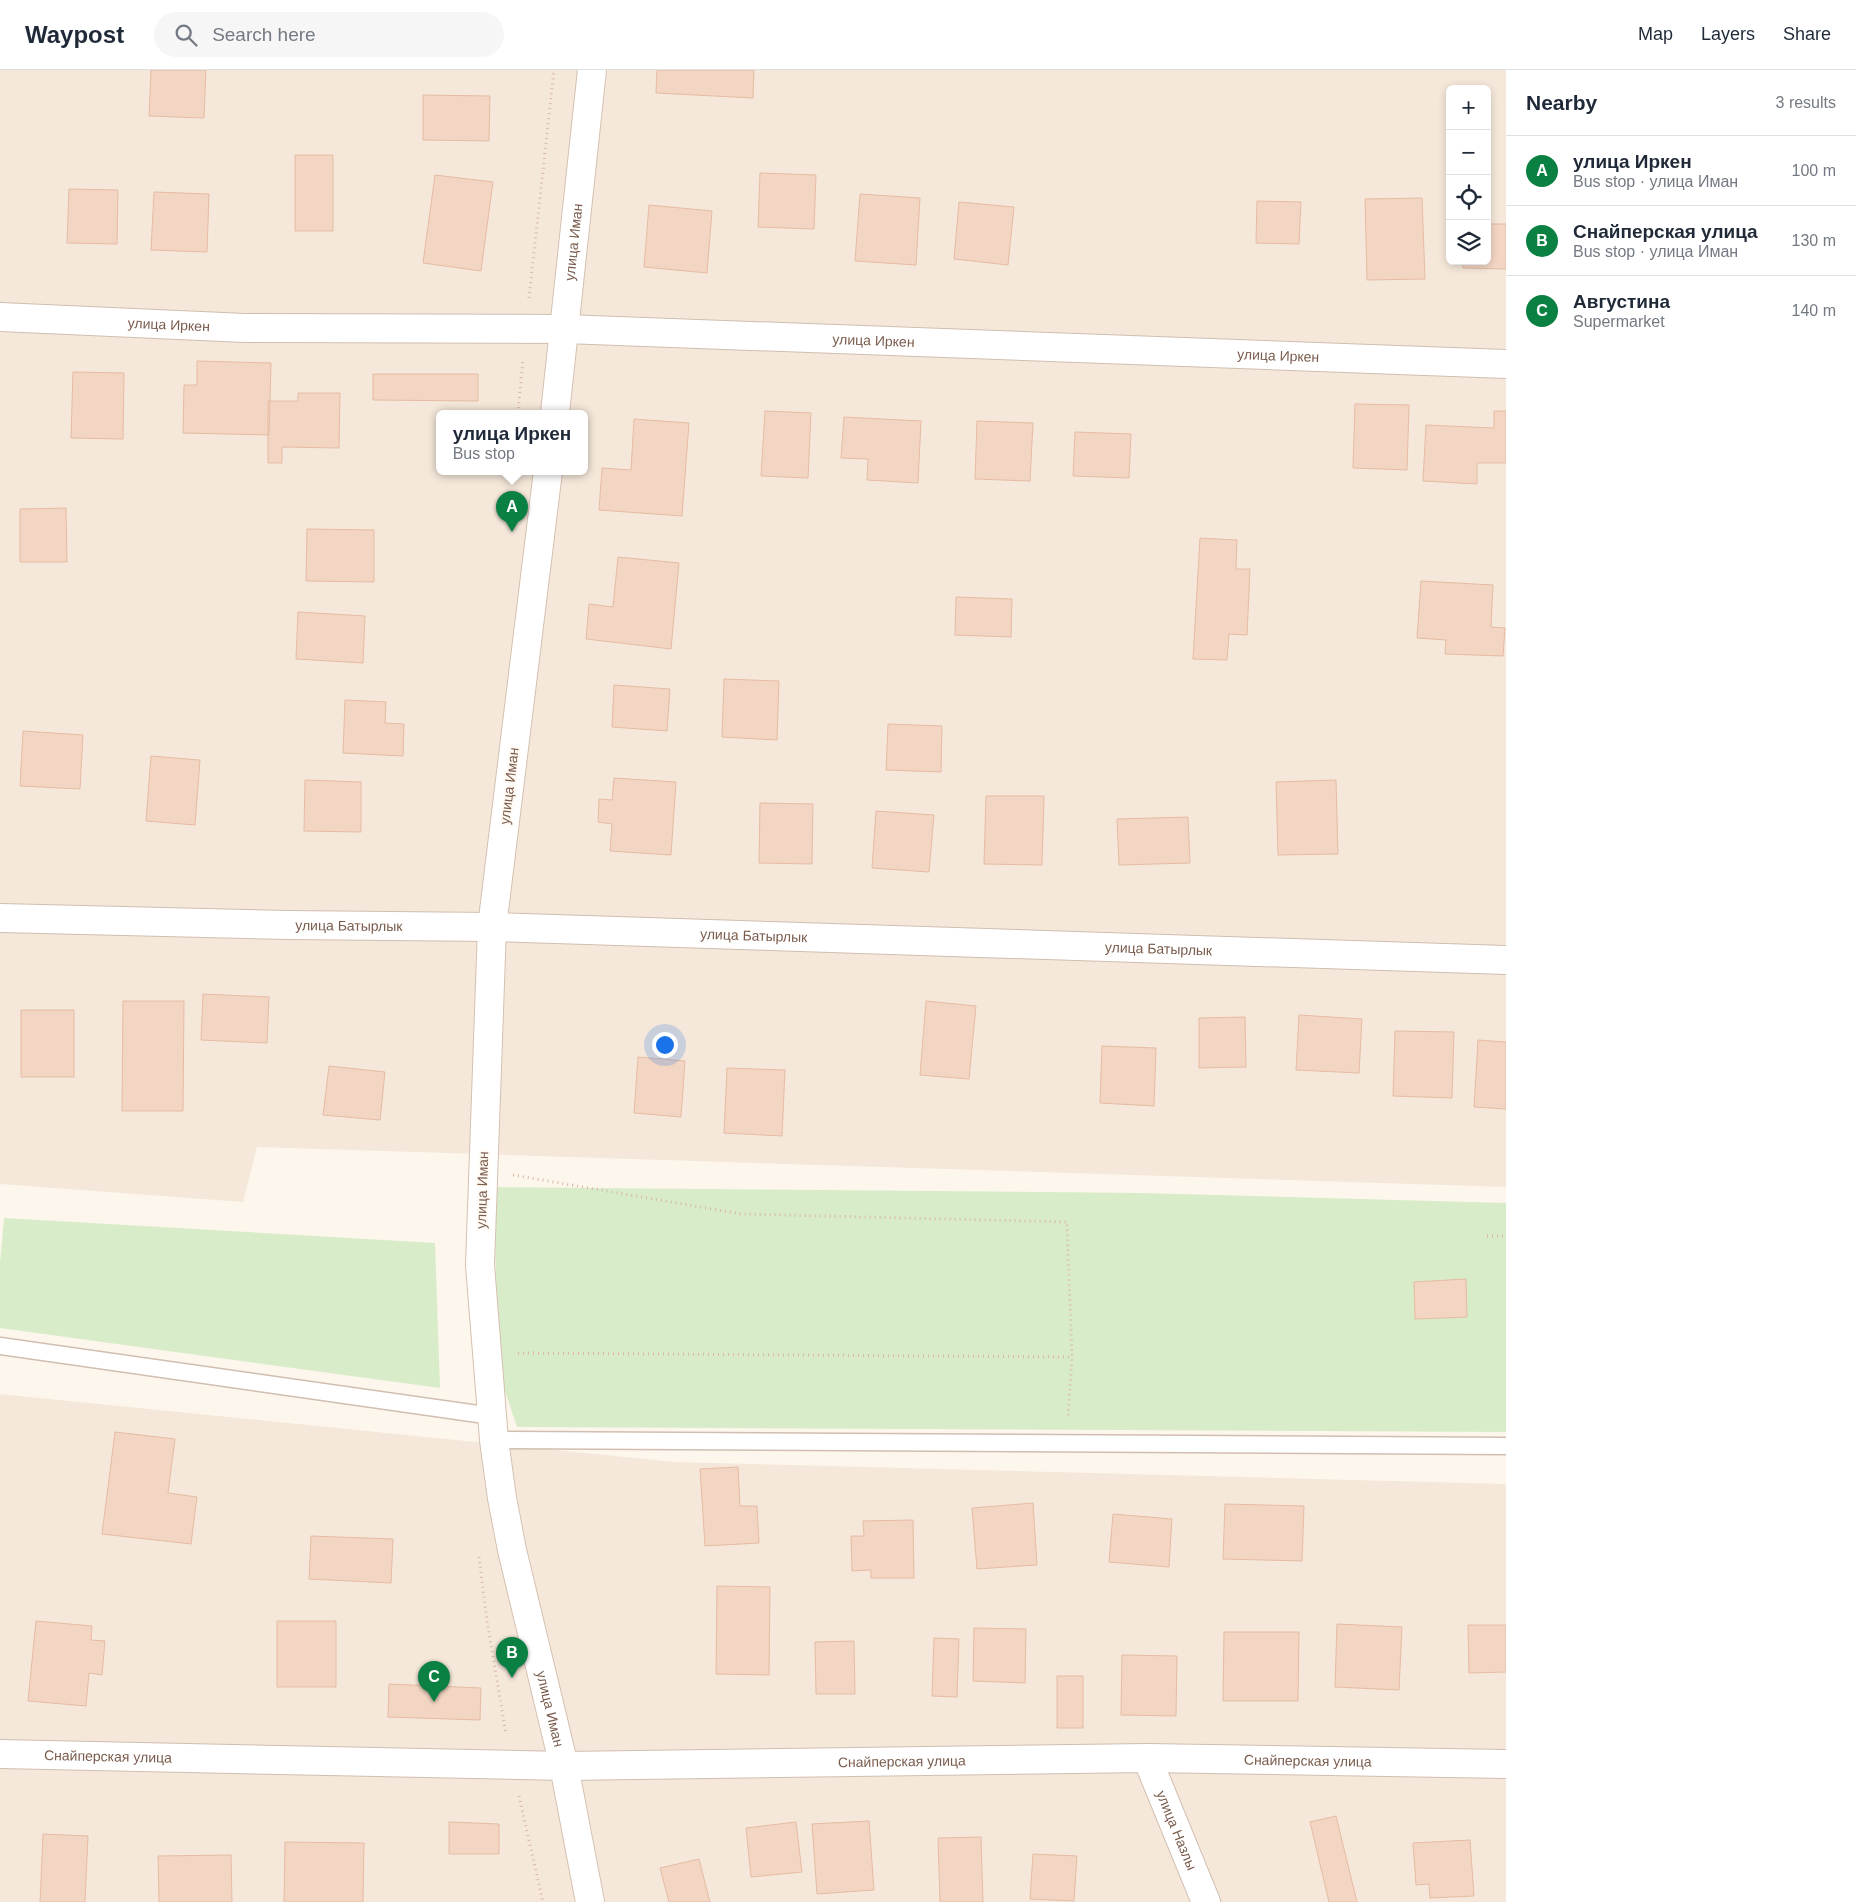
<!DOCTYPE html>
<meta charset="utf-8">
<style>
body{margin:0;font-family:Arial,sans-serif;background:#f6f6f7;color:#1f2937}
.controls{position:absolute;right:15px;top:15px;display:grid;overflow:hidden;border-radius:8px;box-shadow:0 2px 8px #0003}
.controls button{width:45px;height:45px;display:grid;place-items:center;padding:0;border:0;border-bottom:1px solid #e0e1e3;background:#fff;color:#1f2937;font:25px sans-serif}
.you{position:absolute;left:664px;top:974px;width:18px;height:18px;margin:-12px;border:4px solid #fff;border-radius:50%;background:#1a73e8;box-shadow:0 0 0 8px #1a73e833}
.badge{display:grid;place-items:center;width:32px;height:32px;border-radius:50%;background:#0b8043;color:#fff;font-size:16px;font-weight:700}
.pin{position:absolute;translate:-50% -41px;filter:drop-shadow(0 1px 2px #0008)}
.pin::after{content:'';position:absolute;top:26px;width:18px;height:15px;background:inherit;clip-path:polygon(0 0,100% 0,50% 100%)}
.popup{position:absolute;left:436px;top:340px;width:152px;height:65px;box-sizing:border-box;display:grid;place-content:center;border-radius:8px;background:#fff;filter:drop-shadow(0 1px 4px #0005);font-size:16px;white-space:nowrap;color:#747a83}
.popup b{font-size:19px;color:#1f2937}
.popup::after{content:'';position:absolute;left:50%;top:100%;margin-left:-10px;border:10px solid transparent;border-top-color:#fff}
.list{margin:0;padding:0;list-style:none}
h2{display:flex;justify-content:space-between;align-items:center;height:65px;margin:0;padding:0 20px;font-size:21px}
h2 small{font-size:16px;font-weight:400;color:#747a83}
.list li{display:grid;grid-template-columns:32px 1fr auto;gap:15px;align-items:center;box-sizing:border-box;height:70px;padding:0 20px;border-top:1px solid #e0e1e3}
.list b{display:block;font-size:19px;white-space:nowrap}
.list p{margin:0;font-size:16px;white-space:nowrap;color:#747a83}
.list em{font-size:16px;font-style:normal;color:#747a83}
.icon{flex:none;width:28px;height:28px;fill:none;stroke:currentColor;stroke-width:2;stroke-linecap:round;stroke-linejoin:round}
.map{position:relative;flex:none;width:1506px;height:1832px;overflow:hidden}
header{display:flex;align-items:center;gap:30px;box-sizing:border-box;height:70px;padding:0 25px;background:#fff;border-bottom:1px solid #e0e1e3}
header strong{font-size:24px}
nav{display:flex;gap:28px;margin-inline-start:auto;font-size:18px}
.search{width:350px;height:45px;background:#f6f6f7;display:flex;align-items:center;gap:12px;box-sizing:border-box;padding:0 18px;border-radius:28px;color:#747a83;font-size:19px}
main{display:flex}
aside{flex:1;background:#fff}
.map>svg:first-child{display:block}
</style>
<header>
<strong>Waypost</strong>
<div class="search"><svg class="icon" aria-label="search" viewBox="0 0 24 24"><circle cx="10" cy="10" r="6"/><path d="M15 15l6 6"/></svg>Search here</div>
<nav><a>Map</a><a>Layers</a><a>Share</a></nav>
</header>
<main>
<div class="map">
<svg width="1506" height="1832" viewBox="0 0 1506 1832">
<rect width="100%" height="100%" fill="#fdf6ec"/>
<path fill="#f5e8da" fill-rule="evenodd" d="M0,0H1506V1117L257,1077L243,1132L0,1114ZM1450,19H1487V191H1450ZM440,343H584V401H440Z
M0,1324L675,1392L1506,1414V1832H0Z"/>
<path fill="#d8ecc9" d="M494,1117L1140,1123L1506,1133V1362L517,1357L498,1300Z
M4,1148L435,1173L440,1318L0,1258V1193Z"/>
<path fill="#f3d5c3" stroke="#e6bba3" d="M151,0H206L204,48L149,46Z
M657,0H754L753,28L656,23Z
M423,25L490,26L489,71L423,70Z
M295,85H333V161H295Z
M760,103L816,105L814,159L758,157Z
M435,105L493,112L481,201L423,193Z
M69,119L118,120L117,174L67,173Z
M154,122L209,124L207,182L151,180Z
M860,124L920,128L916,195L855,191Z
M1422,128L1425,209L1367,210L1365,129Z
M1257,131L1301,132L1299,174L1256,173Z
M959,132L1014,137L1008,195L954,189Z
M649,135L712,141L707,203L644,197Z
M1487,154H1506V199L1463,198V191H1487Z
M197,291L271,293L269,365L183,363L184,315H197Z
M73,302L124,303L123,369L71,368Z
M373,304H478V331L373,330Z
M298,323H340L339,378L282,377V393H268V331H298Z
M1355,334L1409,335L1407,400L1353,398Z
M765,341L811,343L808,408L761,406Z
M1494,341H1506V393H1477V414L1423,411L1426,355L1494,358Z
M844,347L921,351L918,413L867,410L868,389L841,388Z
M634,349L689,353L682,446L599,440L602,398L631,400Z
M977,351L1033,353L1030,411L975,409Z
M1075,362L1131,364L1129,408L1073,406Z
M66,438L67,492H20V439Z
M307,459L374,460V512L306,511Z
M1200,468L1237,470L1236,499H1250L1247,565L1229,564L1227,590L1193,589Z
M618,487L679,493L671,579L586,569L589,534L613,537Z
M1421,511L1493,515L1491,557L1505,558L1503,586L1445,584L1446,570L1417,568Z
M956,527L1012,529L1011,567L955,565Z
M298,542L365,546L363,593L296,589Z
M724,609L779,611L777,670L722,667Z
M614,615L670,619L667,661L612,657Z
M345,630L386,632L385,653L404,654L403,686L343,683Z
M888,654L942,656L941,702L886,700Z
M23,661L83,665L80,719L20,716Z
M151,686L200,690L195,755L146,751Z
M614,708L676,712L671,785L610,781L612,754L598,752L599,729L612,730Z
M305,710L361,712V762L304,761Z
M1336,710L1338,784L1278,785L1276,712Z
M986,726H1044L1042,795L984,794Z
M760,733L813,734L812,794L759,793Z
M876,741L934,745L929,802L872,798Z
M1188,747L1190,793L1119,795L1117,749Z
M203,924L269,927L267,973L201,970Z
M123,931H184L183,1041H122Z
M926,931L976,936L969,1009L920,1005Z
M21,940H74V1007H21Z
M1299,945L1362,949L1359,1003L1296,1000Z
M1245,947L1246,997L1199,998V948Z
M1395,961L1454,962L1452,1028L1393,1026Z
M1478,970L1506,972V1039L1474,1037Z
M1102,976L1156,978L1154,1036L1100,1033Z
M638,987L685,991L681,1047L634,1043Z
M329,996L385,1002L380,1050L323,1045Z
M727,998L785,1000L782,1066L724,1063Z
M1466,1209L1467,1247L1415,1249L1414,1212Z
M115,1362L175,1369L168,1423L197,1427L191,1474L102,1464Z
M738,1397L740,1436H757L759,1473L705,1476L700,1399Z
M1033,1433L1037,1495L977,1499L972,1438Z
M1225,1434L1304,1436L1302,1491L1223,1489Z
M1113,1444L1172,1449L1169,1497L1109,1492Z
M913,1450L914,1508H871V1500L852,1501L851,1466H864L863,1451Z
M311,1466L393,1469L391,1513L309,1509Z
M717,1516L770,1517L769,1605L716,1604Z
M36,1551L92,1556L91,1570L105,1571L102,1605L89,1603L86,1636L28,1631Z
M277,1551H336V1617H277Z
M1337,1554L1402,1557L1399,1620L1335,1617Z
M1468,1555H1506V1602L1469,1603Z
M974,1558L1026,1559L1025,1613L973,1611Z
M1224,1562H1299L1298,1631H1223Z
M934,1568L959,1569L957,1627L932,1626Z
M854,1571L855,1624H816L815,1572Z
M1122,1585L1177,1586L1176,1646L1121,1645Z
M1057,1606H1083V1658H1057Z
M389,1614L481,1618L480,1650L388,1647Z
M1336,1746L1357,1832H1329L1310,1752Z
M869,1751L874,1820L817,1824L812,1754Z
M449,1752L499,1754V1784H449Z
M796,1752L802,1802L751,1807L746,1758Z
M43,1764L88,1766L85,1832H40Z
M981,1767L983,1832H940L938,1768Z
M1470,1770L1474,1826L1430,1828L1429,1814L1416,1815L1413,1773Z
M285,1772L364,1773L363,1832H284Z
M1033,1784L1077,1786L1074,1831L1030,1829Z
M231,1785L232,1832H159L158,1786Z
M699,1789L710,1832H669L660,1798Z"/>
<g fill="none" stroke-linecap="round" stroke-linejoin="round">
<defs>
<path id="lane" d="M0,1276L492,1346
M494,1370L1506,1376"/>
<g id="street">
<path id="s1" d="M0,247L245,258L565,259L1506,294"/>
<path id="s2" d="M0,848L288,855L492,857L1506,890"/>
<path id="s3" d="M0,1684L564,1696L1147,1688L1506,1694"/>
<path id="s4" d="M1147,1688L1206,1832"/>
</g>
<g id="secondary">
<path id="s5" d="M555,343L592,0"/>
<path id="s6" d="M548,401L492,857L480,1195L494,1370L502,1428L512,1480L564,1696L590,1832"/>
</g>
</defs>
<use href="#lane" stroke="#d1beb0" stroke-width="19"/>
<use href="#street" stroke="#d1beb0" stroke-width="30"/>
<use href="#secondary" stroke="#d6c0b0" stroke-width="30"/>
<path stroke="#d9b8a5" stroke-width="3" stroke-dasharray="1 4" stroke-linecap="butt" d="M529,228L554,0
M518,343L523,289
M513,1105L741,1144L1067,1152L1072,1287L1068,1348
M1487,1166H1506
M518,1283L1072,1287
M479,1487L487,1551L506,1664
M519,1726L543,1832"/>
<use href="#lane" stroke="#fff" stroke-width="16"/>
<use href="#street" stroke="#fff" stroke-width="28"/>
<use href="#secondary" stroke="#fff" stroke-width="28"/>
</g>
<g text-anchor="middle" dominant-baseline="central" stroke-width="4" stroke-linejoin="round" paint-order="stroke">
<g font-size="14" fill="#7a5c4d" stroke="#fffaf3">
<text stroke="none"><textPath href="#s5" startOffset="172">улица Иман</textPath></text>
<text stroke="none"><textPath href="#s1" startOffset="169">улица Иркен</textPath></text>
<text stroke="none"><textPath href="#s1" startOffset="874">улица Иркен</textPath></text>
<text stroke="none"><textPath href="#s1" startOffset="1279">улица Иркен</textPath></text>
<text transform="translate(509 716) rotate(-83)">улица Иман</text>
<text stroke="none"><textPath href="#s2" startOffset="349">улица Батырлык</textPath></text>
<text stroke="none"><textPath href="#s2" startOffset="754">улица Батырлык</textPath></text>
<text stroke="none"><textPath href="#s2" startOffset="1159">улица Батырлык</textPath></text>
<text transform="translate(482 1120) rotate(-88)">улица Иман</text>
<text stroke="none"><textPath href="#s6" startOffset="1248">улица Иман</textPath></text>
<text stroke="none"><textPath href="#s3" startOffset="108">Снайперская улица</textPath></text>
<text stroke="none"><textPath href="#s3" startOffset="902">Снайперская улица</textPath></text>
<text stroke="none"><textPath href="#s3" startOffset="1308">Снайперская улица</textPath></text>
<text stroke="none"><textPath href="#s4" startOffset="78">улица Назлы</textPath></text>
</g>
</g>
</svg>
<div class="controls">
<button>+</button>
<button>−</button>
<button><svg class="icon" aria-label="locate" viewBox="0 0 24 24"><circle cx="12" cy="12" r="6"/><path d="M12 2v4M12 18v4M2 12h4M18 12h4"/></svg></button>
<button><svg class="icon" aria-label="layers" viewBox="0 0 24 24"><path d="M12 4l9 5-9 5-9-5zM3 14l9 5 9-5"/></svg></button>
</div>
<div class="you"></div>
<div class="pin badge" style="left:512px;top:462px">A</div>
<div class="popup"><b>улица Иркен</b>Bus stop</div>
<div class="pin badge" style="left:512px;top:1608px">B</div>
<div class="pin badge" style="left:434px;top:1632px">C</div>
</div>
<aside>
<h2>Nearby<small>3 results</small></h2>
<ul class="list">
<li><span class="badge">A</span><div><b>улица Иркен</b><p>Bus stop · улица Иман</p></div><em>100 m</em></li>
<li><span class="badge">B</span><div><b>Снайперская улица</b><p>Bus stop · улица Иман</p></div><em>130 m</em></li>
<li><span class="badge">C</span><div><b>Августина</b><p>Supermarket</p></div><em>140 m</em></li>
</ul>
</aside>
</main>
